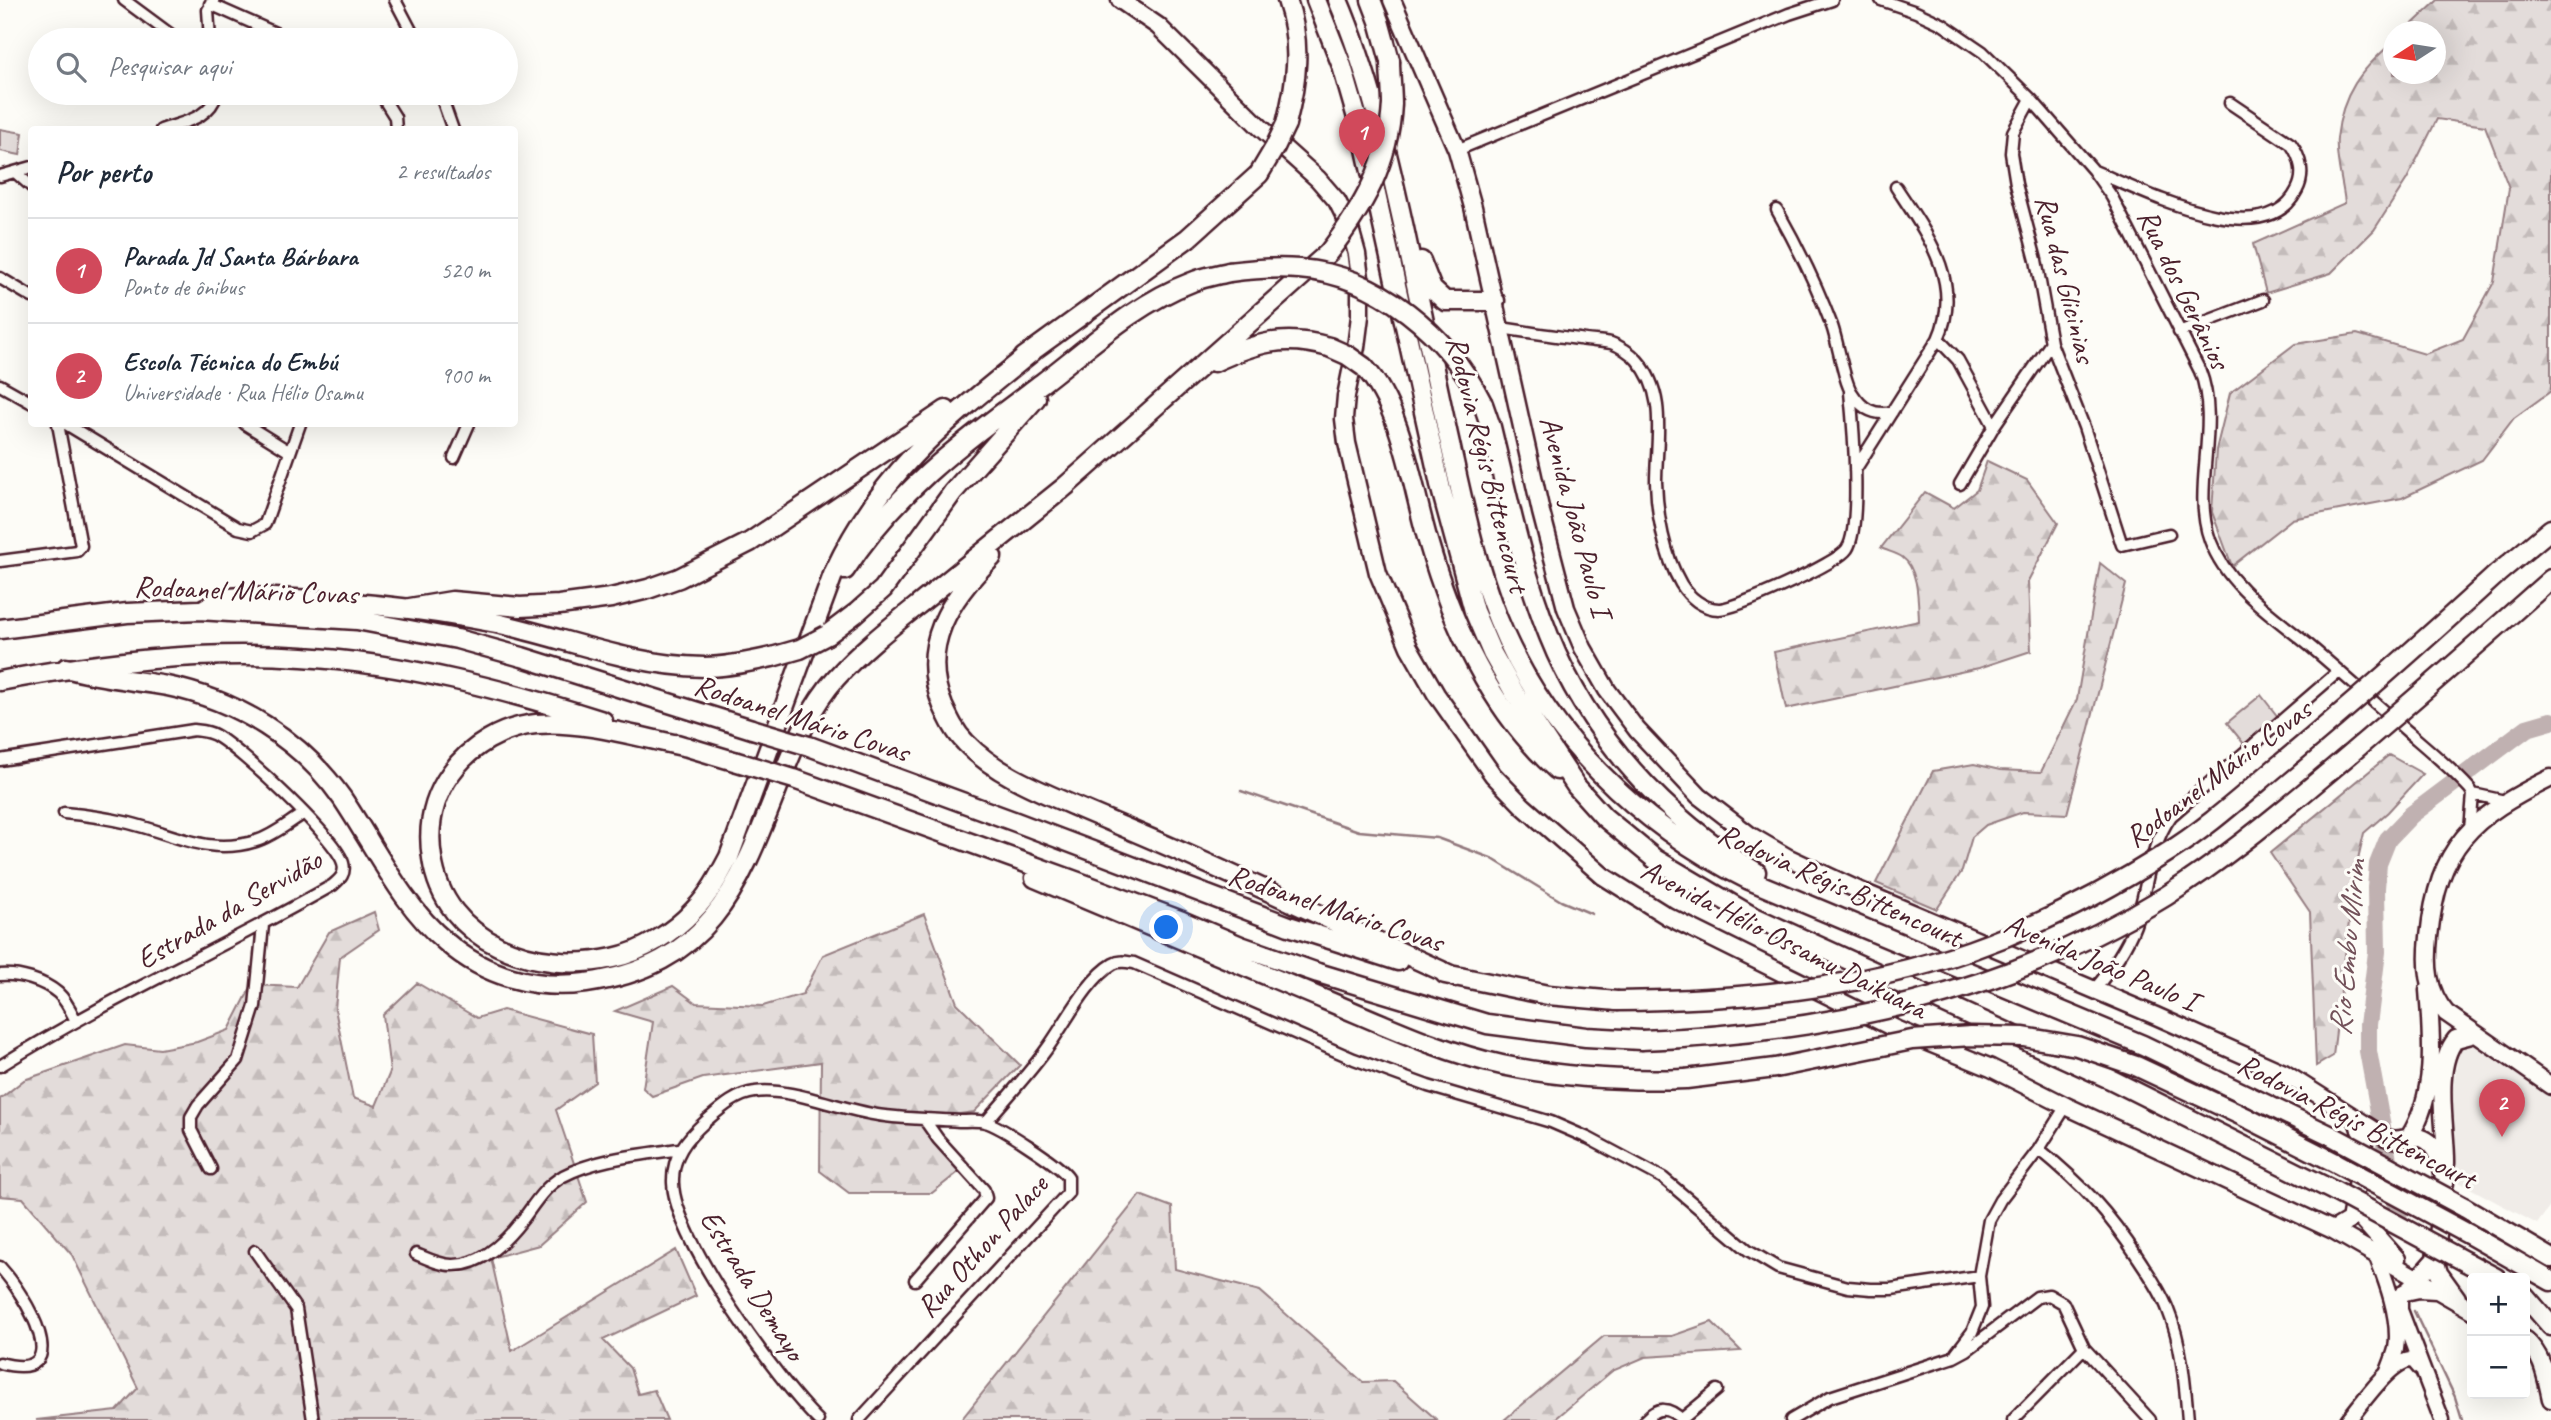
<!DOCTYPE html>
<html lang="pt">
<meta charset="utf-8">
<style>
body{margin:0;font-family:Caveat,sans-serif;background:#f2f2f3;color:#1f2937}
.controls{position:absolute;right:21px;bottom:21px;display:grid;overflow:hidden;border-radius:7px;box-shadow:0 7px 28px #0002}
.controls button{width:63px;height:63px;display:grid;place-items:center;padding:0;border:0;border-bottom:2px solid #e0e1e3;background:#fff;color:#1f2937;font:35px sans-serif}
.compass{position:absolute;left:2383px;top:21px;width:63px;height:63px;border-radius:50%;background:#fff;box-shadow:0 7px 28px #0002;rotate:258deg}
.you{position:absolute;left:1167px;top:928px;width:24px;height:24px;margin:-18px;border:5px solid #fff;border-radius:50%;background:#1a73e8;box-shadow:0 0 0 10px #1a73e833}
.badge{display:grid;place-items:center;width:46px;height:46px;border-radius:50%;background:#d1495b;color:#fff;font-size:23px;font-weight:700}
.pin{position:absolute;translate:-50% -58px;filter:drop-shadow(0 2px 4px #0008)}
.pin::after{content:'';position:absolute;top:37px;width:24px;height:21px;background:inherit;clip-path:polygon(0 0,100% 0,50% 100%)}
.list{margin:0;padding:0;list-style:none}
h2{display:flex;justify-content:space-between;align-items:center;height:91px;margin:0;padding:0 28px;font-size:30px}
h2 small{font-size:23px;font-weight:400;color:#747a83}
.list li{display:grid;grid-template-columns:46px 1fr auto;gap:21px;align-items:center;box-sizing:border-box;height:105px;padding:0 28px;border-top:2px solid #e0e1e3}
.list b{display:block;font-size:26px;white-space:nowrap}
.list p{margin:0;font-size:23px;white-space:nowrap;color:#747a83}
.list em{font-size:23px;font-style:normal;color:#747a83}
.icon{flex:none;width:38px;height:38px;fill:none;stroke:currentColor;stroke-width:2;stroke-linecap:round;stroke-linejoin:round}
.map{position:relative;flex:none;width:2551px;height:1420px;overflow:hidden}
.search{position:absolute;background:#fff;box-shadow:0 7px 28px #0002;left:28px;top:28px;width:490px;height:77px;display:flex;align-items:center;gap:18px;box-sizing:border-box;padding:0 24px;border-radius:38px;color:#747a83;font-size:26px}
.panel{position:absolute;background:#fff;box-shadow:0 7px 28px #0002;left:28px;top:126px;width:490px;height:301px;border-radius:7px}
.map>svg:first-child{display:block}
</style>
<div class="map">
<svg width="2551" height="1420" viewBox="0 0 2551 1420">
<defs>
<pattern id="forest-firs" width="22" height="20" patternUnits="userSpaceOnUse" patternTransform="scale(1.75)"><rect width="22" height="20" fill="#e3dcda"/><path d="M5 1l3.5 6h-7zM16 11l3.5 6h-7z" fill="#c4bcbb"/></pattern>
</defs>
<rect width="100%" height="100%" fill="#fdfcf7"/>
<filter id="ink" filterUnits="userSpaceOnUse"><feTurbulence type="fractalNoise" baseFrequency=".0143" numOctaves="2"/><feDisplacementMap in="SourceGraphic" scale="14" xChannelSelector="R" yChannelSelector="G"/><feConvolveMatrix kernelMatrix="1 2 1 2 8 2 1 2 1" color-interpolation-filters="sRGB"/></filter>
<g filter="url(#ink)">
<path fill="#f0ece8" d="M2473,1042L2551,1099V1205L2537,1224L2455,1180L2456,1153L2452,1122L2448,1115L2460,1046Z"/>
<path fill="#e3dcda" stroke="#967e82" stroke-width="2" d="M0,129L23,133L20,155L0,151Z
M2261,695L2278,717L2244,744L2227,723Z"/>
<path fill="url(#forest-firs)" stroke="#967e82" stroke-width="2" d="M2438,0H2551V391L2514,418L2482,460L2402,498L2292,519L2232,566L2212,512L2216,450L2230,393L2295,344L2357,334L2425,354L2463,339L2494,282L2509,188L2485,126L2437,119L2407,179L2374,230L2331,273L2266,293L2253,244L2345,203C2343,183 2335,158 2337,138C2342,93 2361,70 2393,42L2394,74H2436V32L2405,31Z
M1987,461L2027,480L2058,523L2028,581L2031,651L1979,668L1786,709L1774,652L1919,621C1918,602 1919,569 1902,557C1896,553 1887,551 1881,548L1925,492L1954,508L1977,490Z
M2100,563L2126,584L2067,814L2023,812L1986,825L1972,837L1962,871L1937,909L1876,883L1933,771L1974,764L2000,770L2041,772L2077,699Z
M2389,755L2423,774L2388,812L2364,833L2355,872L2333,1056L2316,1066L2310,912L2270,853Z
M374,912L379,930L340,957L335,1009L353,1098L376,1106L390,1072L383,1015L417,983L477,1018L503,1010L592,1034L595,1082L556,1110L587,1202L539,1245L491,1258L512,1351L676,1250L696,1296L603,1340L630,1368L638,1394L654,1390L667,1420H36L117,1411L138,1388L72,1255L23,1198L0,1196V1099L24,1080L125,1045L160,1049L197,1042L229,1030L252,985L297,987L329,932Z
M924,914L957,1003L1020,1065L974,1112L931,1118L933,1138L961,1170L932,1193H849L820,1171L821,1062L703,1078L652,1096L643,1088L653,1022L615,1011L673,986L696,1003L763,1006L803,994L823,955Z
M1140,1195L1172,1207L1175,1269L1260,1291L1363,1382L1393,1381L1437,1420H961Z
M1712,1322L1741,1351L1645,1357L1612,1371L1554,1420H1504L1604,1336H1672Z"/>
<g fill="none" stroke-linecap="round" stroke-linejoin="round">
<path stroke="#91777b" stroke-width="2.5" d="M1241,791L1359,831L1437,838L1491,858L1561,901L1592,914
M2414,1311L2455,1397L2462,1420"/>
<path stroke="#c0b1b1" stroke-width="18" d="M2399,1220L2368,1051V1025L2377,952L2376,888L2378,864L2388,839L2411,815L2527,728L2551,721"/>
<defs>
<path id="minor" d="M124,0L178,40
M395,0L416,40
M1881,0L1916,12L1942,24L1983,52L2031,99L2093,170L2112,197L2200,371C2221,425 2191,489 2210,540C2227,587 2275,617 2311,647C2344,675 2375,703 2407,731C2429,750 2451,768 2470,789L2473,794L2470,830
M210,4L291,40
M210,40L208,10L214,1
M380,93L395,117L396,130
M440,93L453,130
M2031,99L2013,132L2011,153L2016,184L2036,260L2051,343L2084,427L2122,545L2169,534
M161,130C183,122 210,119 217,93
M1457,150L1789,14L1832,0
M2094,171C2141,190 2265,256 2297,190C2305,175 2301,158 2291,144L2230,103
M15,172L32,187
M0,176L32,167
M1896,187C1926,233 1964,282 1938,339
M1777,210C1798,247 1817,286 1832,326C1838,343 1844,382 1852,393C1862,409 1874,416 1892,412
M0,278L32,297
M1501,328C1527,332 1553,336 1579,339C1589,341 1601,341 1611,343C1620,346 1631,353 1637,360C1668,395 1656,440 1656,482C1657,515 1664,555 1681,584C1689,597 1703,609 1719,609C1736,609 1838,563 1847,549C1862,527 1853,422 1850,392
M2179,332L2263,300
M0,385L32,403
M66,424L238,528L252,531L265,524L300,424
M245,424L290,452
M454,458L469,424
M1855,470L1938,339L1958,360L1994,426
M1960,484L1994,426L2051,343
M0,561L77,551L81,546L58,424
M0,760L194,730C202,731 208,731 215,735C240,749 336,838 343,863C346,874 340,879 333,885C223,948 107,999 0,1066
M2473,794L2505,801
M64,813C86,815 107,818 129,823C174,834 208,856 256,841C273,836 288,823 303,814
M0,975C18,973 44,981 58,993C66,1000 71,1011 76,1021
M2094,990C2110,971 2126,949 2135,925C2148,889 2148,848 2171,816L2339,671
M986,1122C1006,1098 1028,1075 1046,1050C1064,1026 1087,979 1113,964C1120,960 1127,962 1134,963L1354,1059L1428,1086L1551,1122L1588,1138L1663,1178L1748,1250L1778,1268L1848,1287L1871,1289H1891L1979,1276
M2039,1149C2083,1185 2108,1212 2139,1259C2150,1276 2161,1291 2168,1310C2182,1344 2185,1384 2188,1420
M211,1169L191,1130V1117L198,1105L238,1060L255,1006L263,925
M255,1251L296,1309L313,1420
M416,1254C428,1259 440,1265 452,1265C482,1266 506,1241 523,1219C535,1203 544,1187 563,1176C597,1158 641,1155 679,1149
M0,1267C24,1293 80,1384 0,1363
M915,1280L986,1198L984,1190L938,1139L924,1119
M2084,1348L2150,1420
M1956,1353L1972,1332L1982,1307L1979,1276L1989,1220L2000,1200L2039,1149L2066,1106
M1682,1419L1717,1390
M818,1420C778,1381 674,1238 673,1183C672,1156 686,1139 706,1121C720,1109 736,1094 755,1092C793,1087 845,1112 885,1116C909,1119 934,1119 959,1121C967,1121 977,1120 985,1122C999,1125 1060,1165 1068,1177V1193L859,1420
M1645,1420C1658,1406 1669,1407 1682,1420
M1791,1420L1830,1397L1954,1357L1967,1350L2037,1297L2049,1295L2063,1303L2084,1348L2013,1420"/>
<path id="secondary" d="M2375,1252C2386,1280 2401,1318 2396,1349C2394,1357 2390,1366 2387,1374
M2413,1284L2400,1297V1310L2442,1420
M2348,1420C2362,1404 2392,1358 2413,1360L2420,1368"/>
<path id="primary" d="M1120,0L1158,26L1260,127L1318,179L1337,201L1349,225L1357,254L1360,278V316L1356,347L1346,396L1344,419L1347,443L1378,573L1409,647L1436,694L1493,775L1523,806L1603,876L1667,916L1898,1030L1991,1068L2066,1106L2333,1230L2472,1310
M1392,0L1457,150L1473,207L1541,512L1566,608L1583,648L1607,690L1637,730L1699,796L1751,836L1787,857L1858,890L2156,1016L2284,1073L2385,1137C2396,1142 2402,1138 2412,1137C2437,1136 2441,1165 2445,1183
M2551,778C2472,817 2438,845 2429,937C2426,965 2427,991 2446,1013L2551,1086
M2409,1137C2437,1093 2432,1040 2428,990
M2446,1164C2447,1131 2432,1068 2456,1039L2475,1034
M2358,1215L2397,1259
M2333,1230L2350,1220L2364,1142L2357,1120
M2435,1259L2439,1273L2457,1298
M2418,1278L2435,1259L2444,1187
M2405,1292L2419,1289L2436,1290
M2525,1340C2543,1355 2546,1377 2551,1399"/>
<path id="motorway" d="M1316,0L1342,66L1366,149L1441,489L1474,611L1492,653L1514,692L1576,786L1604,817L1655,859L1750,915L2110,1079L2336,1192
M1338,0C1369,73 1387,151 1404,228C1419,297 1434,366 1448,435C1462,497 1474,560 1498,619C1545,735 1638,825 1749,880L2143,1045L2332,1136
M1371,0L1379,21L1390,61
M1286,124C1297,81 1302,43 1287,0
M1421,261L1432,289L1445,301H1495
M1024,357L1188,238L1259,174
M1214,362C1255,343 1284,334 1329,347
M1364,367C1403,409 1412,487 1428,541C1452,625 1491,711 1557,770
M1483,404L1491,427C1508,497 1522,569 1549,636C1588,734 1665,819 1756,872
M1060,491L1328,253
M992,557C950,598 918,646 943,706C949,719 955,732 965,742C995,774 1040,791 1079,808C1114,823 1150,838 1186,854C1276,894 1365,936 1455,977
M845,570C897,489 966,440 1042,383C1089,347 1136,303 1192,282C1204,277 1217,275 1229,272
M2497,574L2551,529
M2534,594L2551,579
M205,608L230,598L241,597C327,599 412,606 496,623C565,638 632,666 704,667C727,667 750,662 772,657
M410,608L452,601L520,607L559,605L611,598L648,589L679,578L750,542L946,410
M0,629L127,613L199,610L357,620L457,639L522,657L752,729
M827,635L856,613L883,589L953,492L1036,398
M66,668C99,678 134,680 167,686C237,700 301,740 342,798C374,845 402,906 446,942C485,976 535,990 586,983C715,965 741,881 783,774C797,740 811,706 836,678C863,648 897,622 928,597C974,559 1021,522 1067,485
M0,681C99,662 200,650 302,657C404,663 506,690 603,721
M677,744L734,761
M809,746L1016,822L1289,926L1398,961
M688,747C641,738 584,720 536,724C503,727 470,746 451,773C433,798 427,827 432,858C444,943 537,975 613,958C642,952 674,932 694,910C709,895 719,876 729,857L834,572C882,469 948,420 1033,351
M794,779L1084,884L1182,921L1241,946L1318,973L1487,1024L1586,1037L1641,1040
M1035,878C1131,919 1227,959 1323,999C1381,1023 1441,1052 1502,1065C1564,1078 1623,1081 1686,1079
M1445,974L1548,995L1617,1001
M2247,1118L2338,1164
M2464,1207L2551,1258
M2470,1235L2551,1281
M2466,1262L2496,1278
M2525,1296L2551,1326"/>
</defs>
<use href="#minor" stroke="#4a1f2b" stroke-width="15"/>
<use href="#secondary" stroke="#4a1f2b" stroke-width="19"/>
<use href="#primary" stroke="#4a1f2b" stroke-width="21"/>
<use href="#motorway" stroke="#4a1f2b" stroke-width="23"/>
<use href="#minor" stroke="#fdfcf7" stroke-width="10"/>
<use href="#secondary" stroke="#fdfcf7" stroke-width="14"/>
<use href="#primary" stroke="#fdfcf7" stroke-width="16"/>
<use href="#motorway" stroke="#fdfcf7" stroke-width="18"/>
<defs>
<path id="motorway-bridge" d="M1259,174L1275,147L1286,124
M1328,253C1363,208 1389,163 1392,104C1392,90 1390,75 1390,61
M1229,272C1252,269 1276,267 1299,269C1379,275 1448,335 1483,404
M1329,347L1347,355L1364,367
M772,657L800,649L827,635
M752,729L809,746
M734,761L794,779
M1617,1001C1737,1000 1857,990 1971,950C2039,926 2105,892 2165,854C2206,829 2242,796 2278,766C2353,704 2425,640 2497,574
M1641,1040C1825,1034 2008,993 2166,896C2220,862 2269,822 2318,781C2391,720 2463,657 2534,594
M1686,1079L1775,1068L1912,1040L1971,1036L2024,1037L2077,1046L2136,1066L2247,1118
M2332,1136L2464,1207
M2338,1164L2470,1235
M2336,1192L2466,1262"/>
</defs>
<use href="#motorway-bridge" stroke="#4a1f2b" stroke-width="23" stroke-linecap="butt"/>
<use href="#motorway-bridge" stroke="#fdfcf7" stroke-width="18"/>
</g>
</g>
<g text-anchor="middle" dominant-baseline="central" stroke-width="6" stroke-linejoin="round" paint-order="stroke">
<g font-size="30" fill="#4a1f2b" stroke="#fdfcf7">
<text transform="translate(2066 279) rotate(76)">Rua das Glicinias</text>
<text transform="translate(2184 289) rotate(64)">Rua dos Gerânios</text>
<text transform="translate(1488 464) rotate(76)">Rodovia Régis Bittencourt</text>
<text transform="translate(1576 516) rotate(75)">Avenida João Paulo I</text>
<text transform="translate(246 590) rotate(2)">Rodoanel Mário Covas</text>
<text transform="translate(802 718) rotate(18)">Rodoanel Mário Covas</text>
<text transform="translate(2218 773) rotate(-37)">Rodoanel Mário Covas</text>
<text transform="translate(1840 885) rotate(24)">Rodovia Régis Bittencourt</text>
<text transform="translate(1336 908) rotate(18)">Rodoanel Mário Covas</text>
<text transform="translate(229 909) rotate(-30)">Estrada da Servidão</text>
<text transform="translate(1784 939) rotate(27)">Avenida Hélio Ossamu Daikuara</text>
<text transform="translate(2101 962) rotate(23)">Avenida João Paulo I</text>
<text transform="translate(2357 1121) rotate(27)">Rodovia Régis Bittencourt</text>
<text transform="translate(982 1246) rotate(-48)">Rua Othon Palace</text>
<text transform="translate(753 1285) rotate(58)">Estrada Demayo</text>
</g>
<g font-size="32" font-style="italic" fill="#73525a" stroke="#fdfcf7">
<text transform="translate(2347 948) rotate(-85)">Rio Embu Mirim</text>
</g>
</g>
</svg>
<div class="controls">
<button>+</button>
<button>−</button>
</div>
<svg class="compass" viewBox="-18 -18 36 36"><path d="M0-13l5 13h-10z" fill="#e53935"/><path d="M0 13l5-13h-10z" fill="#747a83"/></svg>
<div class="you"></div>
<div class="pin badge" style="left:1362px;top:167px">1</div>
<div class="pin badge" style="left:2502px;top:1137px">2</div>
<div class="search"><svg class="icon" aria-label="search" viewBox="0 0 24 24"><circle cx="10" cy="10" r="6"/><path d="M15 15l6 6"/></svg>Pesquisar aqui</div>
<section class="panel">
<h2>Por perto<small>2 resultados</small></h2>
<ul class="list">
<li><span class="badge">1</span><div><b>Parada Jd Santa Bárbara</b><p>Ponto de ônibus</p></div><em>520 m</em></li>
<li><span class="badge">2</span><div><b>Escola Técnica do Embú</b><p>Universidade · Rua Hélio Osamu</p></div><em>900 m</em></li>
</ul>
</section>
</div>
